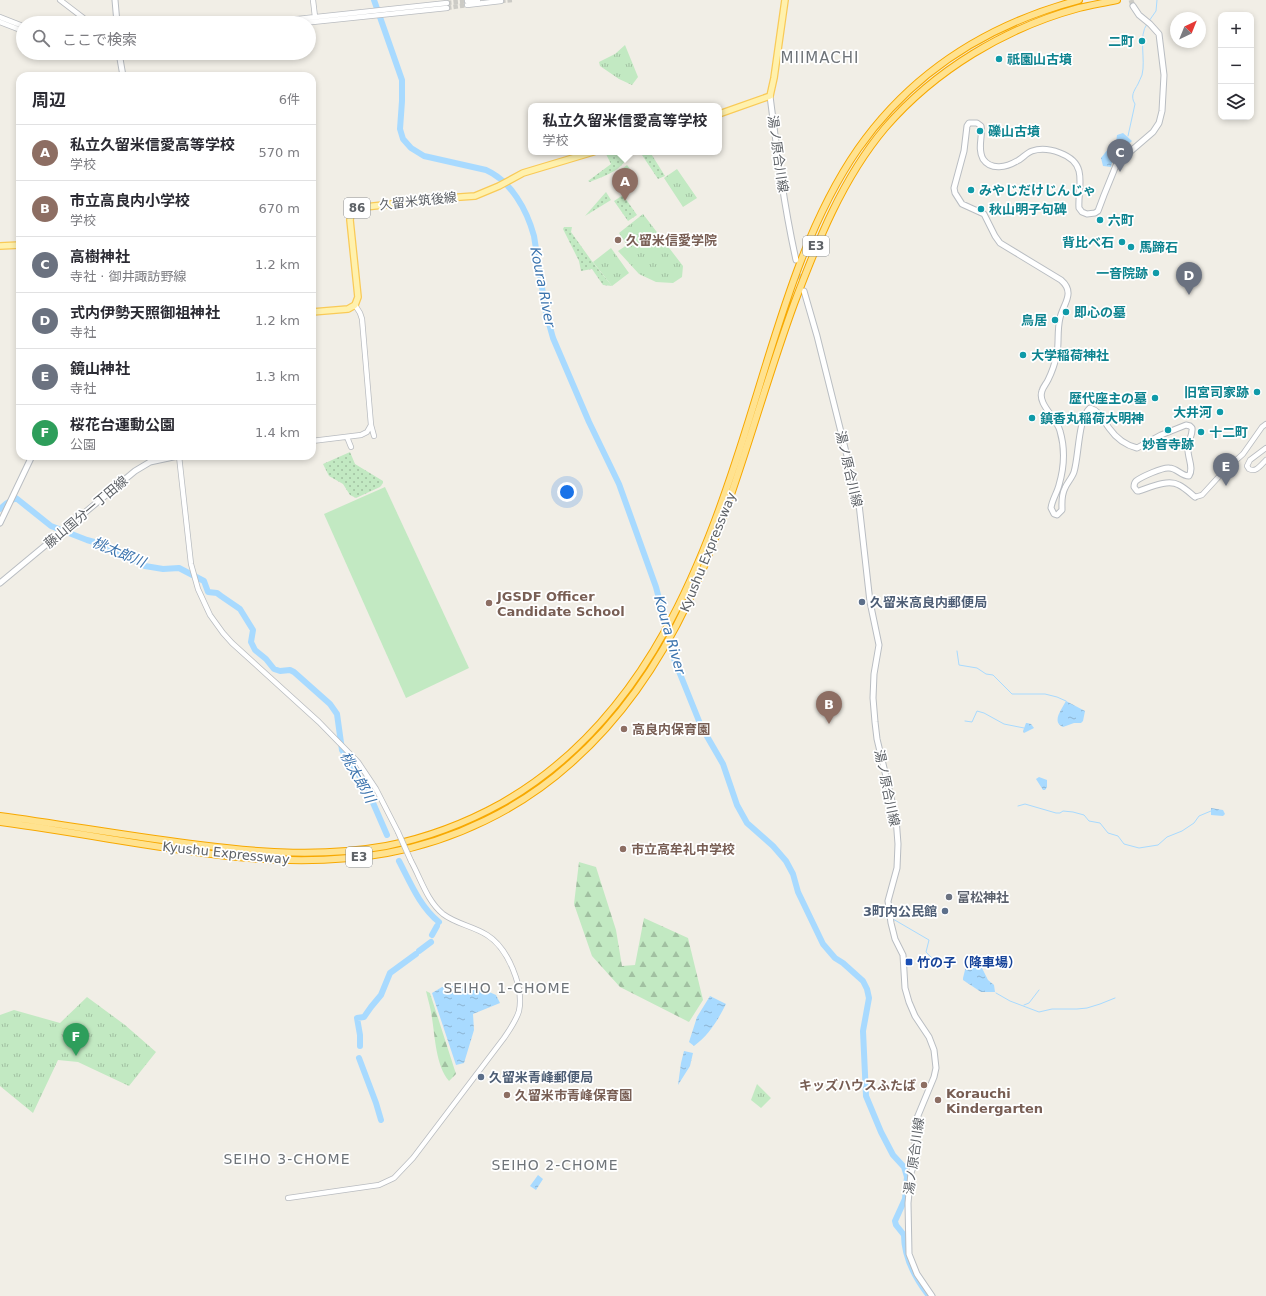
<!DOCTYPE html>
<html lang="ja">
<meta charset="utf-8">
<style>
body{margin:0;font-family:"DejaVu Sans","Noto Sans JP",sans-serif;background:#f2f2f3;color:#2b2b33}
.controls{position:absolute;right:12px;top:12px;display:grid;overflow:hidden;border-radius:8px;box-shadow:0 2px 6px #0003}
.controls button{width:36px;height:36px;display:grid;place-items:center;padding:0;border:0;border-bottom:1px solid #e1e1e2;background:#fff;color:#2b2b33;font:20px sans-serif}
.compass{position:absolute;left:1170px;top:12px;width:36px;height:36px;border-radius:50%;background:#fff;box-shadow:0 2px 6px #0003;rotate:43deg}
.you{position:absolute;left:567px;top:492px;width:14px;height:14px;margin:-10px;border:3px solid #fff;border-radius:50%;background:#1a73e8;box-shadow:0 0 0 6px #1a73e833}
.badge{display:grid;place-items:center;width:26px;height:26px;border-radius:50%;background:#111827;color:#fff;font-size:13px;font-weight:700}
.pin{position:absolute;translate:-50% -33px;filter:drop-shadow(0 1px 2px #0008)}
.pin::after{content:'';position:absolute;top:21px;width:14px;height:12px;background:inherit;clip-path:polygon(0 0,100% 0,50% 100%)}
.popup{position:absolute;left:528px;top:103px;width:194px;height:52px;box-sizing:border-box;display:grid;place-content:center;border-radius:8px;background:#fff;filter:drop-shadow(0 1px 3px #0005);font-size:13px;white-space:nowrap;color:#7c7c81}
.popup b{font-size:15px;color:#2b2b33}
.popup::after{content:'';position:absolute;left:50%;top:100%;margin-left:-8px;border:8px solid transparent;border-top-color:#fff}
.list{margin:0;padding:0;list-style:none}
h2{display:flex;justify-content:space-between;align-items:center;height:52px;margin:0;padding:0 16px;font-size:17px}
h2 small{font-size:13px;font-weight:400;color:#7c7c81}
.list li{display:grid;grid-template-columns:26px 1fr auto;gap:12px;align-items:center;box-sizing:border-box;height:56px;padding:0 16px;border-top:1px solid #e1e1e2}
.list b{display:block;font-size:15px;white-space:nowrap}
.list p{margin:0;font-size:13px;white-space:nowrap;color:#7c7c81}
.list em{font-size:13px;font-style:normal;color:#7c7c81}
.icon{flex:none;width:22px;height:22px;fill:none;stroke:currentColor;stroke-width:2;stroke-linecap:round;stroke-linejoin:round}
.map{position:relative;flex:none;width:1266px;height:1296px;overflow:hidden}
.search{position:absolute;background:#fff;box-shadow:0 2px 6px #0003;left:16px;top:16px;width:300px;height:44px;display:flex;align-items:center;gap:10px;box-sizing:border-box;padding:0 14px;border-radius:22px;color:#7c7c81;font-size:15px}
.panel{position:absolute;background:#fff;box-shadow:0 2px 6px #0003;left:16px;top:72px;width:300px;height:388px;border-radius:12px}
.map>svg:first-child{display:block}
</style>
<div class="map">
<svg width="1266" height="1296" viewBox="0 0 1266 1296">
<defs>
<pattern id="grass-dots" width="8" height="8" patternUnits="userSpaceOnUse"><rect width="8" height="8" fill="#c2e9c2"/><path d="M2 2h.1M6 6h.1" fill="none" stroke="#a1c0a1" stroke-width="1.8" stroke-linecap="round"/></pattern>
<pattern id="forest-firs" width="22" height="20" patternUnits="userSpaceOnUse"><rect width="22" height="20" fill="#c2e9c2"/><path d="M5 1l3.5 6h-7zM16 11l3.5 6h-7z" fill="#a1c0a1"/></pattern>
<pattern id="park-tufts" width="24" height="20" patternUnits="userSpaceOnUse"><rect width="24" height="20" fill="#c2e9c2"/><path d="M3 7l-1-3M5 7V3M7 7l1-3M15 17l-1-3M17 17v-4M19 17l1-3" fill="none" stroke="#a1c0a1"/></pattern>
<pattern id="water-ripples" width="26" height="14" patternUnits="userSpaceOnUse"><rect width="26" height="14" fill="#a8daff"/><path d="M2 4q2-2 4 0t4 0M15 11q2-2 4 0t4 0" fill="none" stroke="#8cb4d2"/></pattern>
</defs>
<rect width="100%" height="100%" fill="#f1eee6"/>
<path fill="url(#grass-dots)" d="M605,152H628C626,170 604,176 590,182L588,181L611,164Z
M640,152H650L665,176L658,179Z
M627,165L633,173L628,175L626,173L621,174L619,171Z
M606,192L611,200L585,216Z
M623,195L637,215L628,221L614,201Z
M564,227H572L571,232L591,260L612,286L603,285L592,269L581,271L579,261L563,229Z
M350,452L355,464L383,481V483L380,487L356,498L350,495L343,484L329,476L323,464Z"/>
<path fill="url(#forest-firs)" d="M579,862L596,867L616,930L622,966L635,965L644,918L688,938L703,1000L689,1022L620,987L592,956L574,904Z
M426,991L430,993L456,1074L449,1081C436,1066 435,1037 432,1018C431,1009 428,1000 426,991Z"/>
<path fill="url(#park-tufts)" d="M625,45L638,77L632,85L619,79L600,66L599,62L615,54Z
M677,169L697,198L683,207L664,178Z
M643,214L683,266L682,277L673,283L656,282L639,274L618,251L627,245L619,233Z
M611,248L629,273L612,286L593,262Z
M87,997L125,1025L156,1052L129,1086L78,1062L58,1060L33,1113L0,1086V1015L14,1010L60,1023Z
M757,1084L771,1098L761,1108L751,1100Z"/>
<path fill="#c2e9c2" d="M385,487L469,668L406,698L324,514Z"/>
<path fill="url(#water-ripples)" d="M1123,133L1132,141L1118,154H1114L1111,167L1103,166L1101,158L1108,149L1115,150L1117,135Z
M1066,701L1085,711L1083,721L1081,723H1074L1063,727C1051,722 1062,709 1066,701Z
M1026,723H1027L1031,724L1034,728L1024,733L1023,731Z
M1039,777L1047,780V787L1045,790H1043L1036,779Z
M1211,808L1223,810L1225,814L1223,816L1211,815Z
M969,960L982,968L988,980L994,985L995,992H981L963,980V978L967,962Z
M454,986L478,987L496,995L500,1003L473,1014L474,1030L464,1063L456,1065L432,993L442,987Z
M710,996L726,1004C718,1020 709,1035 694,1046L689,1042L697,1017Z
M684,1051L693,1053L690,1066L678,1085L681,1063Z
M538,1175L543,1179L536,1190L530,1186Z"/>
<g fill="none" stroke-linecap="round" stroke-linejoin="round">
<path stroke="#a8daff" stroke-width="1" d="M1149,21L1156,11L1157,0
M1128,136L1135,104C1130,96 1134,91 1138,84C1139,81 1141,78 1142,75C1146,60 1138,35 1147,24
M957,651L959,665L977,668L986,674L993,675L1012,694H1045L1057,697L1066,701
M965,721L972,722L977,711L984,713L1004,724L1024,728
M1018,806L1025,804L1056,813H1060L1063,811L1073,812L1084,815L1089,821L1100,823L1108,833L1118,836L1124,844L1139,848L1158,845L1167,837L1182,831L1194,823L1199,816L1211,811
M870,912L875,915L887,918
M893,919L929,940L926,952L932,958L957,961
M996,993L1010,1001L1039,1012L1052,1009H1077L1087,1008L1100,1004L1115,998
M1024,1005L1029,1003L1039,990"/>
<path stroke="#a8daff" stroke-width="6" d="M374,0L402,80V101L400,129L403,139L411,148L424,156L486,170C511,181 527,210 534,236L546,313L553,338L589,422L619,484L656,587L672,649L674,659L701,726L723,764L737,805L747,823L773,846L786,861L793,874L798,892L823,944L835,958L843,963L863,981L867,989L869,998L863,1031L866,1096L881,1132L893,1155L904,1167L907,1177L905,1199L895,1221L896,1225L904,1235C904,1258 915,1278 929,1296
M0,509L7,503L16,498L51,526L87,540L101,544L145,566L163,569L179,568L204,581L208,592L217,593L221,596L240,609L253,630L251,642L255,650L266,659L274,669L280,671L290,670L294,672L330,704L337,714L342,750L356,770L367,789L387,835
M399,861C410,882 420,907 439,922
M432,935L437,926
M419,951L431,942
M360,1046V1035L357,1018L364,1017L371,1007L381,995L390,973L416,954
M359,1058L376,1103L381,1120"/>
<path stroke="#cccbc6" stroke-width="4.5" stroke-dasharray="4.5 2" stroke-linecap="butt" d="M501,1L513,0
M447,3L467,1
M447,8L467,5"/>
<path stroke="#cccbc6" stroke-width="5" stroke-dasharray="5 2.5" stroke-linecap="butt" d="M1131,0L1133,6
M798,267L802,284"/>
<defs>
<path id="tertiary" d="M60,0L90,23
M313,0L315,17
M467,1L478,0
M467,5L501,1
M0,17L23,26
M0,22L23,31
M260,23L447,3
M303,23L447,8
M355,305L360,313L362,319L371,425L374,436
M347,437L351,447
M312,441L361,435L367,432L371,425
M1266,448L1250,460L1247,466L1249,469C1256,473 1261,465 1266,460
M179,456L191,564L198,589L210,615L223,633L232,643L319,722L358,762L376,789L398,832
M1195,497L1202,495L1224,471L1243,454L1262,427L1266,424
M288,1198L379,1185L394,1178L413,1158L504,1038C510,1029 516,1021 519,1011C524,987 508,948 487,935C473,926 456,924 443,914C427,901 421,879 411,861"/>
<path id="secondary" d="M115,0L117,23
M1133,6L1139,15L1150,24L1159,34L1164,75L1162,111L1159,123L1153,132L1117,163L1104,195L1098,211L1095,213L1087,214L1082,212L1079,208C1078,196 1082,183 1079,171C1075,154 1047,146 1032,151C1026,153 1022,159 1017,161C1007,167 991,171 983,159C977,148 983,137 981,126L977,123H969L967,126L964,151L954,188L955,193L962,204L984,214L995,236L1000,243L1061,280C1076,293 1063,304 1060,318C1057,330 1059,343 1057,354C1055,363 1052,372 1048,380C1046,384 1043,387 1042,391C1037,404 1057,418 1060,431C1065,448 1064,468 1059,485C1057,493 1052,500 1051,508L1054,514L1057,515L1062,510C1062,502 1061,496 1065,488C1067,483 1072,478 1074,472C1079,456 1078,418 1090,408C1100,411 1103,420 1109,428C1116,438 1125,445 1137,448L1161,435L1186,425L1190,426L1192,428C1193,436 1187,442 1188,450C1188,459 1194,468 1189,476C1181,476 1177,468 1169,468C1163,467 1141,477 1136,481C1134,483 1134,484 1134,487L1137,491H1139C1151,487 1168,479 1179,485C1185,488 1190,493 1195,497
M119,53L123,76
M770,96C777,151 784,206 796,260
M804,291L817,336L859,504L870,602L879,645L874,674L873,698L875,722L877,739L896,818L898,844L897,868L888,901L891,923L895,939L903,955L905,988L909,1002L915,1016L929,1037L934,1050L936,1068L934,1077L917,1118L916,1126L914,1164L911,1173L908,1203L909,1254L917,1274L932,1296
M0,523L32,456
M0,583L135,471L150,462L178,456"/>
<path id="primary" d="M719,114L770,96L774,78L785,0
M0,246L20,245
M312,312L348,309L355,305L358,297L350,220L351,214L356,208L446,198L475,196L499,186L523,173L593,152"/>
<path id="motorway" d="M0,816C67,825 133,837 200,845C262,853 324,857 386,846C426,838 466,823 502,803C649,719 706,560 753,407C780,320 806,224 858,149C912,72 989,24 1079,0
M0,822C37,827 74,833 110,839C202,854 294,870 387,853C454,841 520,809 571,763C706,644 735,465 794,304C817,243 842,179 885,128C935,70 1005,28 1079,8C1091,5 1104,3 1117,0"/>
</defs>
<use href="#tertiary" stroke="#b9bcc0" stroke-width="6"/>
<use href="#secondary" stroke="#b9bdc2" stroke-width="7"/>
<use href="#primary" stroke="#f9ca57" stroke-width="8"/>
<use href="#motorway" stroke="#f7a800" stroke-width="8"/>
<use href="#tertiary" stroke="#fff" stroke-width="4.5"/>
<use href="#secondary" stroke="#fff" stroke-width="5"/>
<use href="#primary" stroke="#fff1ad" stroke-width="5.5"/>
<use href="#motorway" stroke="#ffe28f" stroke-width="6"/>
<defs>
<path id="tertiary-bridge" d="M398,832L411,861"/>
</defs>
<use href="#tertiary-bridge" stroke="#b9bcc0" stroke-width="6" stroke-linecap="butt"/>
<use href="#tertiary-bridge" stroke="#fff" stroke-width="4.5"/>
</g>
<g fill="#0f9aa8" stroke="#fff" stroke-width="1.5">
<circle cx="1142" cy="41" r="4"/>
<circle cx="999" cy="59" r="4"/>
<circle cx="980" cy="131" r="4"/>
<circle cx="971" cy="190" r="4"/>
<circle cx="981" cy="209" r="4"/>
<circle cx="1100" cy="220" r="4"/>
<circle cx="1122" cy="242" r="4"/>
<circle cx="1131" cy="247" r="4"/>
<circle cx="1156" cy="273" r="4"/>
<circle cx="1066" cy="312" r="4"/>
<circle cx="1055" cy="320" r="4"/>
<circle cx="1023" cy="355" r="4"/>
<circle cx="1257" cy="392" r="4"/>
<circle cx="1155" cy="398" r="4"/>
<circle cx="1220" cy="412" r="4"/>
<circle cx="1032" cy="418" r="4"/>
<circle cx="1168" cy="430" r="4"/>
<circle cx="1201" cy="432" r="4"/>
</g>
<g fill="#8d6e63" stroke="#fff" stroke-width="1.5">
<circle cx="618" cy="240" r="4"/>
<circle cx="489" cy="603" r="4"/>
<circle cx="624" cy="729" r="4"/>
<circle cx="623" cy="849" r="4"/>
<circle cx="924" cy="1085" r="4"/>
<circle cx="507" cy="1095" r="4"/>
<circle cx="938" cy="1100" r="4"/>
</g>
<g fill="#5c6f8a" stroke="#fff" stroke-width="1.5">
<circle cx="862" cy="602" r="4"/>
<circle cx="945" cy="911" r="4"/>
<circle cx="481" cy="1077" r="4"/>
</g>
<circle fill="#6b7280" stroke="#fff" stroke-width="1.5" cx="949" cy="897" r="4"/>
<rect fill="#1a4fb4" stroke="#fff" stroke-width="1.5" x="905" y="958" width="8" height="8" rx="2"/>
<g text-anchor="middle" dominant-baseline="central" stroke-width="3.5" stroke-linejoin="round" paint-order="stroke">
<g fill="#fff" stroke="#8e9195" stroke-width="1">
<rect x="344" y="198" width="26" height="20" rx="3"/>
<rect x="803" y="236" width="26" height="20" rx="3"/>
<rect x="346" y="847" width="26" height="20" rx="3"/>
</g>
<g font-size="12" font-weight="bold" fill="#5e6267">
<text x="357" y="208">86</text>
<text x="816" y="246">E3</text>
<text x="359" y="857">E3</text>
</g>
<g font-size="13" font-weight="bold" fill="#0d838f" stroke="#fff" text-anchor="start">
<text x="1134" y="41" text-anchor="end">二町</text>
<text x="1007" y="59">祇園山古墳</text>
<text x="988" y="131">礫山古墳</text>
<text x="979" y="190">みやじだけじんじゃ</text>
<text x="989" y="209">秋山明子句碑</text>
<text x="1108" y="220">六町</text>
<text x="1114" y="242" text-anchor="end">背比べ石</text>
<text x="1139" y="247">馬蹄石</text>
<text x="1148" y="273" text-anchor="end">一音院跡</text>
<text x="1074" y="312">即心の墓</text>
<text x="1047" y="320" text-anchor="end">鳥居</text>
<text x="1031" y="355">大学稲荷神社</text>
<text x="1249" y="392" text-anchor="end">旧宮司家跡</text>
<text x="1147" y="398" text-anchor="end">歴代座主の墓</text>
<text x="1212" y="412" text-anchor="end">大井河</text>
<text x="1040" y="418">鎮香丸稲荷大明神</text>
<text x="1209" y="432">十二町</text>
<text x="1168" y="444" text-anchor="middle">妙音寺跡</text>
</g>
<g font-size="13" fill="#5e6267" stroke="#fff">
<text transform="translate(778 154) rotate(82)">湯ノ原合川線</text>
<text transform="translate(418 201) rotate(-6)">久留米筑後線</text>
<text transform="translate(849 469) rotate(77)">湯ノ原合川線</text>
<text transform="translate(86 512) rotate(-40)">藤山国分一丁田線</text>
<text transform="translate(708 552) rotate(-68)">Kyushu Expressway</text>
<text transform="translate(887 788) rotate(78)">湯ノ原合川線</text>
<text transform="translate(226 853) rotate(6)">Kyushu Expressway</text>
<text transform="translate(914 1156) rotate(-82)">湯ノ原合川線</text>
</g>
<g font-size="13" font-weight="bold" fill="#785e54" stroke="#fff" text-anchor="start">
<text x="626" y="240">久留米信愛学院</text>
<text x="497" y="596">JGSDF Officer<tspan x="497" dy="15">Candidate School</tspan></text>
<text x="632" y="729">高良内保育園</text>
<text x="631" y="849">市立高牟礼中学校</text>
<text x="916" y="1085" text-anchor="end">キッズハウスふたば</text>
<text x="946" y="1093">Korauchi<tspan x="946" dy="15">Kindergarten</tspan></text>
<text x="515" y="1095">久留米市青峰保育園</text>
</g>
<g font-size="13" font-weight="bold" fill="#4e5e75" stroke="#fff" text-anchor="start">
<text x="870" y="602">久留米高良内郵便局</text>
<text x="937" y="911" text-anchor="end">3町内公民館</text>
<text x="489" y="1077">久留米青峰郵便局</text>
</g>
<g font-size="13" font-weight="bold" fill="#5b616d" stroke="#fff" text-anchor="start">
<text x="957" y="897">富松神社</text>
</g>
<g font-size="13" font-weight="bold" fill="#164399" stroke="#fff" text-anchor="start">
<text x="917" y="962">竹の子（降車場）</text>
</g>
<g font-size="14" font-style="italic" fill="#3c74ae" stroke="#fff">
<text transform="translate(543 287) rotate(79)">Koura River</text>
<text transform="translate(119 552) rotate(23)">桃太郎川</text>
<text transform="translate(670 635) rotate(74)">Koura River</text>
<text transform="translate(358 777) rotate(61)">桃太郎川</text>
</g>
<g font-size="14" letter-spacing="1" fill="#6f7479" stroke="#fff">
<text x="507" y="988">SEIHO 1-CHOME</text>
<text x="287" y="1159">SEIHO 3-CHOME</text>
<text x="555" y="1165">SEIHO 2-CHOME</text>
</g>
<g font-size="15" letter-spacing="1" fill="#6f7479" stroke="#fff">
<text x="820" y="58">MIIMACHI</text>
</g>
</g>
</svg>
<div class="controls">
<button>+</button>
<button>−</button>
<button><svg class="icon" aria-label="layers" viewBox="0 0 24 24"><path d="M12 4l9 5-9 5-9-5zM3 14l9 5 9-5"/></svg></button>
</div>
<svg class="compass" viewBox="-18 -18 36 36"><path d="M0-13l5 13h-10z" fill="#e53935"/><path d="M0 13l5-13h-10z" fill="#7c7c81"/></svg>
<div class="you"></div>
<div class="pin badge" style="left:625px;top:201px;background:#8d6e63">A</div>
<div class="popup"><b>私立久留米信愛高等学校</b>学校</div>
<div class="pin badge" style="left:829px;top:724px;background:#8d6e63">B</div>
<div class="pin badge" style="left:1120px;top:172px;background:#6b7280">C</div>
<div class="pin badge" style="left:1189px;top:295px;background:#6b7280">D</div>
<div class="pin badge" style="left:1226px;top:486px;background:#6b7280">E</div>
<div class="pin badge" style="left:76px;top:1056px;background:#2e9e5b">F</div>
<div class="search"><svg class="icon" aria-label="search" viewBox="0 0 24 24"><circle cx="10" cy="10" r="6"/><path d="M15 15l6 6"/></svg>ここで検索</div>
<section class="panel">
<h2>周辺<small>6件</small></h2>
<ul class="list">
<li><span class="badge" style="background:#8d6e63">A</span><div><b>私立久留米信愛高等学校</b><p>学校</p></div><em>570 m</em></li>
<li><span class="badge" style="background:#8d6e63">B</span><div><b>市立高良内小学校</b><p>学校</p></div><em>670 m</em></li>
<li><span class="badge" style="background:#6b7280">C</span><div><b>高樹神社</b><p>寺社 · 御井諏訪野線</p></div><em>1.2 km</em></li>
<li><span class="badge" style="background:#6b7280">D</span><div><b>式内伊勢天照御祖神社</b><p>寺社</p></div><em>1.2 km</em></li>
<li><span class="badge" style="background:#6b7280">E</span><div><b>鏡山神社</b><p>寺社</p></div><em>1.3 km</em></li>
<li><span class="badge" style="background:#2e9e5b">F</span><div><b>桜花台運動公園</b><p>公園</p></div><em>1.4 km</em></li>
</ul>
</section>
</div>
